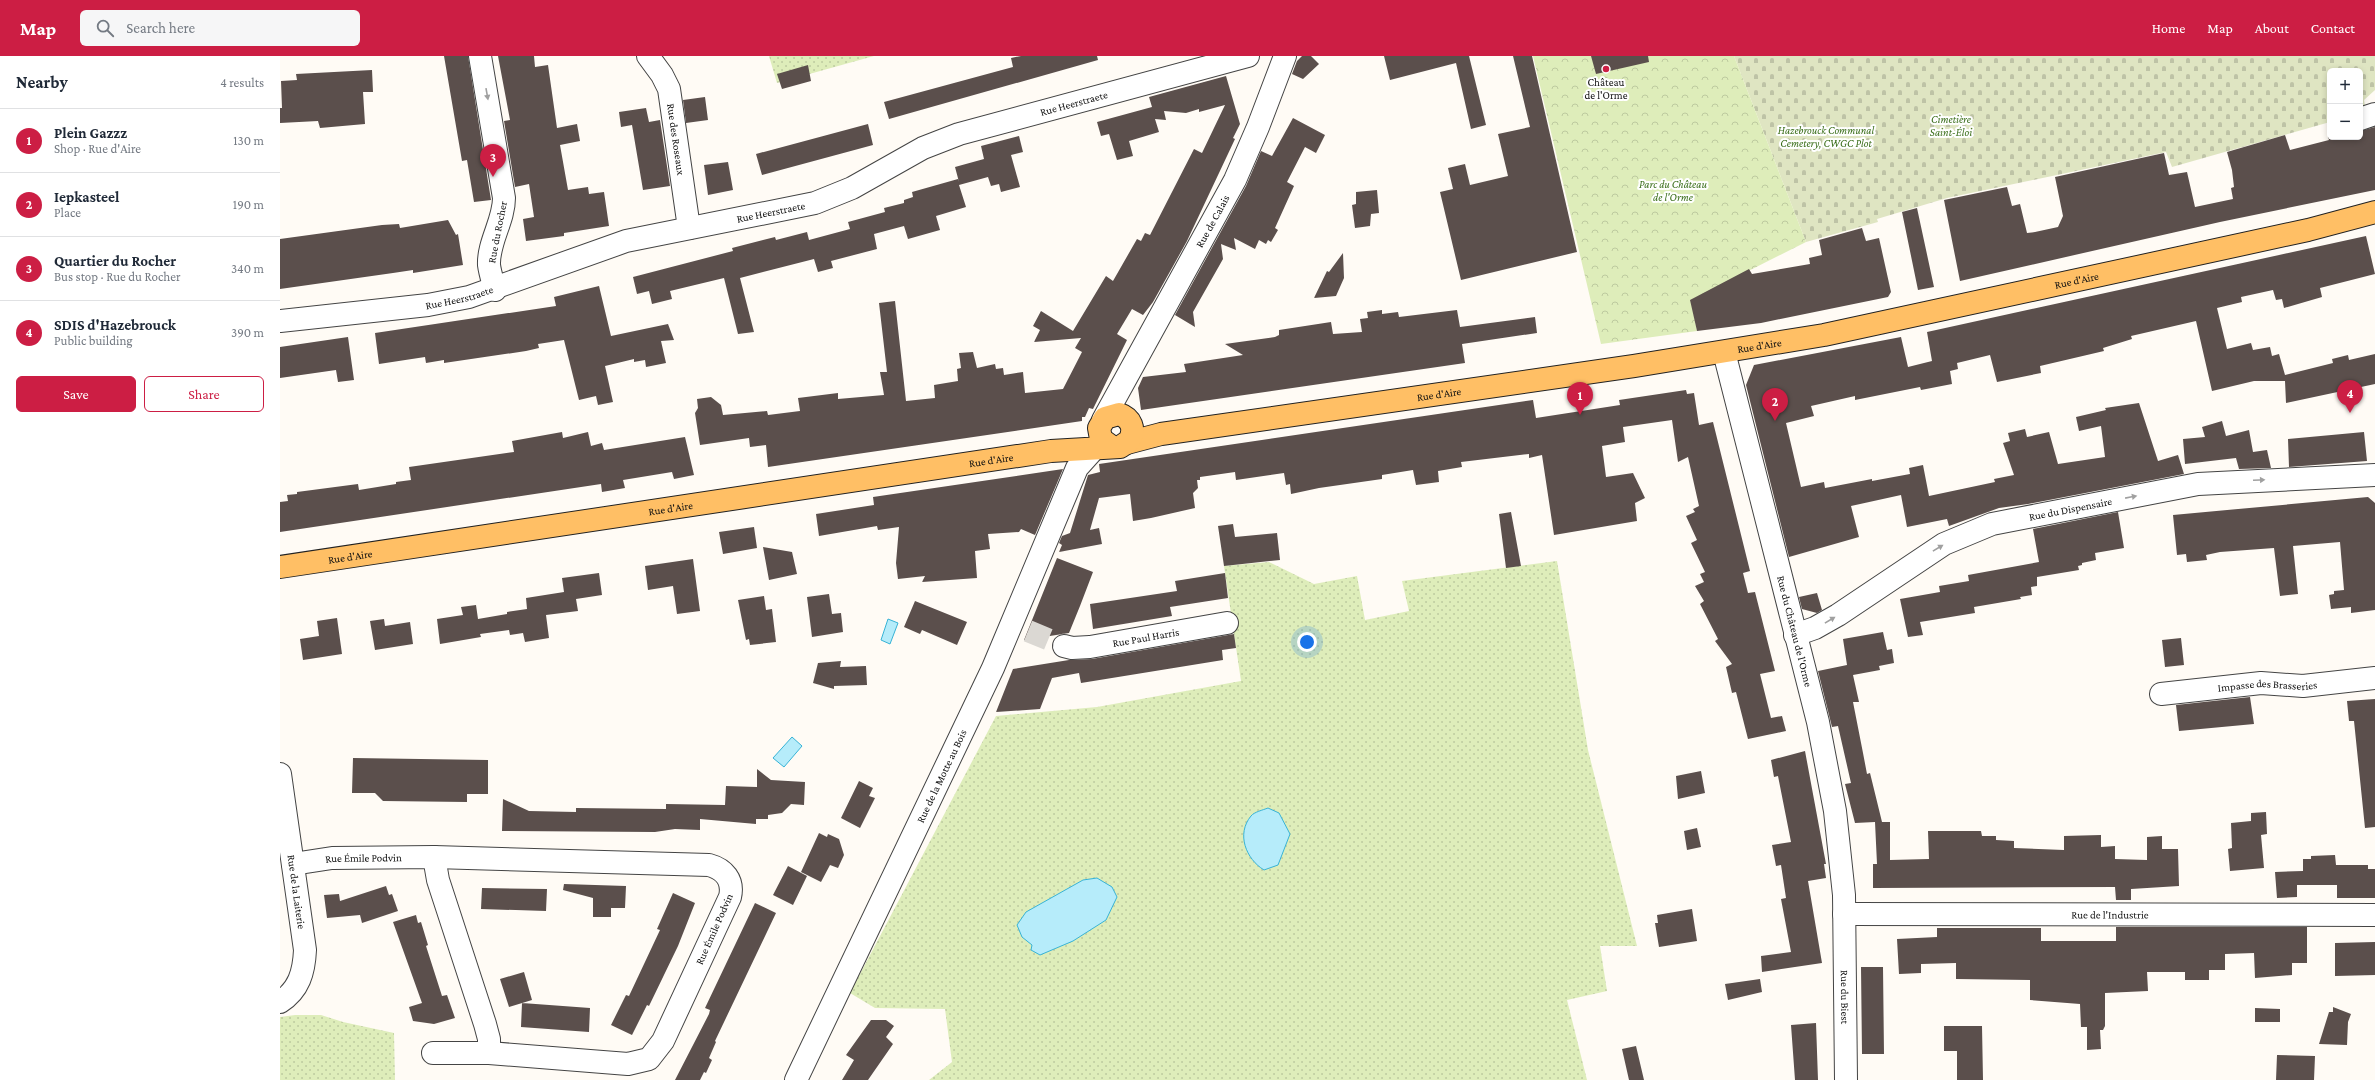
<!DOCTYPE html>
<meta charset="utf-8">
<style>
body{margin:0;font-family:"Crimson Pro",serif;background:#f6f6f7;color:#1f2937}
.controls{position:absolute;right:12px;top:12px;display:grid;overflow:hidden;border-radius:6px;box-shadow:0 2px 6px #0003}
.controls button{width:36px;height:36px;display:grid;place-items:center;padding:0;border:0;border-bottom:1px solid #e0e1e3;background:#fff;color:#1f2937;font:20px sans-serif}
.you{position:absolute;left:1027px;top:586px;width:14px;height:14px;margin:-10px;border:3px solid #fff;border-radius:50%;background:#1a73e8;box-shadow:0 0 0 6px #1a73e833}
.badge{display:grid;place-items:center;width:26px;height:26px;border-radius:50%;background:#cc1e44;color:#fff;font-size:13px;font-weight:700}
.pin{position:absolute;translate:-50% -33px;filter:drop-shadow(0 1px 2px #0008)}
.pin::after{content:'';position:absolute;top:21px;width:14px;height:12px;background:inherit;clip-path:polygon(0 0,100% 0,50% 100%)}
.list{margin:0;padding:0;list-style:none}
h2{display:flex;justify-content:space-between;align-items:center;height:52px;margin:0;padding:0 16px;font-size:17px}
h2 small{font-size:13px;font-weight:400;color:#747a83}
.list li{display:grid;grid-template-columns:26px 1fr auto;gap:12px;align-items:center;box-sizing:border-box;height:64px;padding:0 16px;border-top:1px solid #e0e1e3}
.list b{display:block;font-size:15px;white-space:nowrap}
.list p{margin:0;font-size:13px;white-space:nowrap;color:#747a83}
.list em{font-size:13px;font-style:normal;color:#747a83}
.actions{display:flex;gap:8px;padding:12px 16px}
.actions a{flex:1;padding:9px 0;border:1px solid #cc1e44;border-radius:6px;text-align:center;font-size:14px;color:#cc1e44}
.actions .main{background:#cc1e44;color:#fff}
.icon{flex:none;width:22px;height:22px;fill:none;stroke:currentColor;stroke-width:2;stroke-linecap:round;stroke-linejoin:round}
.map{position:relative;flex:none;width:2095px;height:1024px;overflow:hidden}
header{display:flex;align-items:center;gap:24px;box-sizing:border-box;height:56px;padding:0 20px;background:#cc1e44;color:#fff}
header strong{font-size:19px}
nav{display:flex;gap:22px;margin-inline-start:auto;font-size:14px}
.search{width:280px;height:36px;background:#f6f6f7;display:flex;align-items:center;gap:10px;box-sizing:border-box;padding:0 14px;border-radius:6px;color:#747a83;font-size:15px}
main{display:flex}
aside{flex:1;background:#fff}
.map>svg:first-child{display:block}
</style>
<header>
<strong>Map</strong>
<div class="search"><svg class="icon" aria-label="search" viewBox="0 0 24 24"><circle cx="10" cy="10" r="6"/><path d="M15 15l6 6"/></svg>Search here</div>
<nav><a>Home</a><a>Map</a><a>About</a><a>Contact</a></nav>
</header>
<main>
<aside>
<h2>Nearby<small>4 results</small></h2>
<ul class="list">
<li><span class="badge">1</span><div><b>Plein Gazzz</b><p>Shop · Rue d'Aire</p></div><em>130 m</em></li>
<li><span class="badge">2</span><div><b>Iepkasteel</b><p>Place</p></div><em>190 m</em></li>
<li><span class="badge">3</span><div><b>Quartier du Rocher</b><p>Bus stop · Rue du Rocher</p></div><em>340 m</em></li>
<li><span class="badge">4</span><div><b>SDIS d'Hazebrouck</b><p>Public building</p></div><em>390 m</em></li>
</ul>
<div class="actions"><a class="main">Save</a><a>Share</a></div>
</aside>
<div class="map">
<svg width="2095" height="1024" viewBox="0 0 2095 1024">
<defs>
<pattern id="grass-dots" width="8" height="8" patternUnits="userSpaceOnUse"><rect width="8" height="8" fill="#deedba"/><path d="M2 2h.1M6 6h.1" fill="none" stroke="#bdca9f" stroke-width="1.8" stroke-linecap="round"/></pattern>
<pattern id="cemetery-stones" width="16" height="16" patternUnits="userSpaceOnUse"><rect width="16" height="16" fill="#dfe5c2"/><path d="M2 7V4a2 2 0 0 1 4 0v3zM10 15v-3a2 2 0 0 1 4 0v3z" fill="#bec3a6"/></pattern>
<pattern id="park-crowns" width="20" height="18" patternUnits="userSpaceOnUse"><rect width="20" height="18" fill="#deedba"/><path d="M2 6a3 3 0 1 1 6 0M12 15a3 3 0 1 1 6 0" fill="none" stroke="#bdca9f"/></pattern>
</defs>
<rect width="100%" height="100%" fill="#fffbf5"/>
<path fill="url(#grass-dots)" d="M489,0H594L497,27Z
M1277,505L1308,694L1357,890H1320L1327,935L1287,944L1307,1024H649L672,1006L665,953L595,952L570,937L716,660L817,651L961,625L944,510L989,506L1034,528L1077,520L1085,564L1129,555L1122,525Z
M15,959H41L63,966L114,977L115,1024H0V961Z"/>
<path fill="url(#cemetery-stones)" d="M1454,0H2095V34L2084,44L2086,56L2080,58V15H2050V66L1892,111L1886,96L1667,142L1597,163L1598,166L1526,186Z"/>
<path fill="url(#park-crowns)" d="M1253,0H1454L1526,186L1411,244L1417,275L1321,288Z"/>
<path fill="#b6ecfa" stroke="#37b3d6" d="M608,563L618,567L610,588L601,584Z
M512,681L522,690L504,711L493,702Z
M988,752L999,757L1010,778L998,809L984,814C966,803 956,778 971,760C974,756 983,754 988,752Z
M817,822L832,831L837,841L826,864L793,885L760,899L751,894L752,889L742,881L737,869L746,856L803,824Z"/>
<path fill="#5b4f4c" d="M164,0H188L211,144L194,146L187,104L182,105Z
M218,0H254L255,11L268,9L277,72L297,68L300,85L280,89L288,134L308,131L309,138L324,136L329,170L284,177V180L246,185L243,163L254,161L249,128L235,131L224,65L230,64Z
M741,0H817L818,4L609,63L604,46L733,11L731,2Z
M1022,0H1031L1039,8L1023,23L1012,18L1017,5Z
M1104,0H1189L1206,69L1191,73L1176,7L1110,24Z
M1233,0H1252L1297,196L1181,224L1160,136L1173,133L1168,112L1185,108L1190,129L1228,120L1218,78L1250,71Z
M1311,0H1368L1369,6L1316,18Z
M528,9L531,25L502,33L497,18Z
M92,14L93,36H83L85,68L40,72L38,65L0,67V52H2L1,25L17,24L16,18Z
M946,20L960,68L953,82L955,83L907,185L873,246L863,259L852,253L837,278L847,284L813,353L809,352L805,361H802V365L488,411L486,389L470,391L469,382L420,389L415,357L418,352L417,343L431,341L441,349L443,359L487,355L488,359L520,355L518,342L558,337V343L604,339L600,316H607L599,247L615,245L626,345L655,342L654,329L678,325L677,313L681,312L679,297L693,296L697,312L715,308L716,313L723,312L724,319L743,316L745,337L783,333L802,296L795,292L801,282L754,286L760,274L753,270L761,255L793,275L826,220L833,225L857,183L861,185L865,177L870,179L914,93L922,97L945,49L919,56V53L906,57L884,55L886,64L875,63L879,76L849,85L853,100L837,104L829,78L821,80L817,66L872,51L869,41Z
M425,41L428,64L406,67L403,44Z
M366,52L369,66L380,64L390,130L363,134L352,69L341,71L339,56Z
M1013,62L1045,79L1036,97L1025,91L1007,126L1014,130L995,172L998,174L991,186L988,184L986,188L979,184L975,193L954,182L956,194L941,188L943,203L913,256L915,271L895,259L966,130L981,95L992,100Z
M588,68L593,89L482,119L476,98Z
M2095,71V134L1940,166L1680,225L1664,144L1727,131L1732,150L1740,148L1747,177L1755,176L1778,171L1783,160L1775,121L1884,97L1889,119L1907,116L1915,151L1953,143L1951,132L1954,131L1952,114L1947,96L2005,79L2010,94L2049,84L2048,81H2080V75Z
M739,80L743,96L731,99L740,131L721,136L719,128L711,130L708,121L679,129L686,151L656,160L660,174L628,183L624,170L594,178L597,193L551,205L553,212L538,216L534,203L460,222L474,276L458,278L444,222L390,235L392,243L372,248L369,235L357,238L353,221L453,195L452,192L495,181L496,184L527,176L529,184L570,173L568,166L605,156L604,152L624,147V144L633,141L632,136L678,123L679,126L675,111L704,103L701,90Z
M448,106L453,134L428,139L424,109Z
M1097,134L1099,157L1091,158L1090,170L1075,172L1072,149L1076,148V136Z
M1637,152L1654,231L1638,234L1622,156Z
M168,164L176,179L178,178L183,209L133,217V214L113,217L0,233V183L102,169L119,168L120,172Z
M1582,172L1586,185L1599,182L1611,236L1608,241L1481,267L1417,275L1410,244L1469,213L1472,218L1530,208L1529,202L1542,199L1539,184Z
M2086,180L2095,218L2040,232L2042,241L2004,252L2002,243L1996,244L1993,234L1961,241L1962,246L1937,252L1947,293L1971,287L1973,294L1990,291L1992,300L1999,298L2005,319L2053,307L2052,303L2068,299L2069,304L2095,298V328L2006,347L2005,325H1974L1932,335L1916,265L1851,280L1852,283L1823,292L1824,295L1760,310L1761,317L1717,326L1710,299L1677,307L1678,313L1670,315L1672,328L1641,334L1640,331L1575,344V340L1531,350L1534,360L1506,367L1521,431L1544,426L1545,432L1592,423V425L1630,418L1629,412L1643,409L1649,440L1715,426L1714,423L1734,419L1723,387L1730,385L1728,377L1745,373L1747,381L1769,376L1778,408L1825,401L1821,370L1799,375L1796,361L1826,354L1825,352L1859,347L1878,405L1898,399L1904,418L1748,448L1719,452L1669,470L1667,463L1627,471L1621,439L1571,450L1579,481L1509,501L1466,329L1474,309L1621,281L1628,311L1652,305L1647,276Z
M1063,197L1064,222L1056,240L1034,242L1047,215L1049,216Z
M319,230L331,280L388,268L394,284L381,285L386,307L366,311L365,304L354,306V303L325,310L333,346L318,349L316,340L299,344L284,284L258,288L259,292L246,295L164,307V304L146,307L145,301L99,308L95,277L276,250L274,241Z
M1102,254V258L1118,256L1119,261L1177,254L1180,271L1255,261L1257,277L1182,288L1185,307L861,354L858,332L863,321L906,316L904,308L963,299L945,288L995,281L999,279V274L1051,266L1053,278L1082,276L1080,263L1088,262L1087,256Z
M68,281L74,324L58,326L56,314L0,322V291Z
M1406,334L1407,338L1414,337L1419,369L1433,366L1470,515L1463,517L1468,537L1475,536L1495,615L1480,618L1491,662L1502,660L1506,675L1468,683L1456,636L1452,637L1446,611L1452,608L1435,585L1438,583L1420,548L1424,545L1415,530L1424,526L1420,518L1425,516L1411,487L1417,484L1406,460L1415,456L1413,453L1419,450L1408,401L1398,406L1392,364L1343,371L1345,386L1322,390L1326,421L1353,417L1365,442L1355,447L1357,465L1274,479L1262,399L1249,402V398L1181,406L1182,411L1158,415L1159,426L1136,429L1133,414L1102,419V423L1039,432L1011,438L1010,428L1006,429L1004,417L956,424L955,416L920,421V424H917L918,432L913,437L915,452L871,462L853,465L850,438L819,442L810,474L819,472L822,488L779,496L782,489L779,487L782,480L790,477L808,419L820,416L819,408L1253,344L1256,362L1340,349L1339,344Z
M1942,365L1946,380L1969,374L1973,396L1987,394L1991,412L1959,413L1956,402L1905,408L1903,383L1925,381L1922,371Z
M282,376L283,382L308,376L311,390L322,387L324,394L405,381L414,419L394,423L392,416L343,424L345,432L322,436L321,428L0,476V446L8,445L7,439L17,438V436L78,428L79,434L116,428V426L131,424L129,411L234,396L232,385Z
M2084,376L2087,405L2009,411L2008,383Z
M783,413L755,479L741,473L739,476L708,478L710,493L695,495L697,522L642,526L645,520L618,523L616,507L619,471L598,474L597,470L539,480L536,458L594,449L593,441Z
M2088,441L2095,447V554L2071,557V551L2051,553L2049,539L2054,538V535L2064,534L2060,486L2013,490L2018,538L2000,540L1994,492L1940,496L1926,499L1927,504L1907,506L1906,498L1897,499L1893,459Z
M1231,456L1241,510L1226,512L1219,458Z
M1838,456L1844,492L1815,497L1816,504L1802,507V509L1798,510L1799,514L1757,521V530L1751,531L1752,539L1740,541L1741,543L1694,551L1695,557L1640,566L1643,579L1628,581L1620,543L1660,536L1659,530L1689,525L1688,519L1759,506L1753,473Z
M953,468L955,481L997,477L1000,504L944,510L938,470Z
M474,471L477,492L443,498L439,476Z
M483,491L512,496L517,518L489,524Z
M777,502L813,516L800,550L789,577L744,584Z
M413,503L420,555L397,558L393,530L368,534L365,510Z
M319,517L322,539L296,543L298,555L266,559L269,582L245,586L243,577L230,579L229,574L200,578L201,581L160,588L157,563L183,559L181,551L196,549L198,563L227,558V556L247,553L246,542L284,536L282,522Z
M945,517L948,542L890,551L892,560L813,573L810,548L897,535L895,525Z
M1537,537L1542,554L1537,557L1522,553L1519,541Z
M549,538L552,558L561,557L563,576L532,581L527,541Z
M484,540L486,554L492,553L496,586L470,589L469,583L466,584L458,544Z
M635,545L687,566L677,589L642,574L640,578L624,571Z
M57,562L62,598L23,604L20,583L39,580L37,565Z
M104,563L105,570L130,566L133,588L95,594L90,565Z
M1603,576L1607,594L1612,593L1614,607L1599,610L1600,614L1573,619L1579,646H1573L1583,697L1587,718L1590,717L1602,766H1610V804L1649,803L1648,775H1701L1702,780H1716V784L1734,785V792L1784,794V780L1821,779V791L1835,790V803L1867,804V781L1882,780V793H1898L1899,830L1851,833V844H1836L1835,831L1593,832V808H1597L1595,766L1575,767L1565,728L1571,727L1558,670L1552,671L1538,615L1567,609L1563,583Z
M954,578L956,592L942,594L943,604L801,627L799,617L772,622L760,653L716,656L733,613L789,604L812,603Z
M1901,582L1904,609L1885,611L1882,584Z
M561,605L560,611L586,610L587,629L554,630V633L533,627L538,607Z
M1970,641L1974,668L1899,675L1896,649Z
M2095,643V771L2085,772L2074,665H2069L2067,645Z
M1525,695L1546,808H1544L1546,822L1528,825L1542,907L1482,916L1481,900L1511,896L1501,843L1506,842L1501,809L1496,810L1492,789L1511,786L1498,720L1494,721L1491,704Z
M73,702L208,704V738H187V746L103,745L95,737H72Z
M477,713L491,724L525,726L524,749L511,748L502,757L488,759V763H476V768L420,763V774L395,773L375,776L222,775L223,743L249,755L296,756V752L386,753V748L445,749L446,730L477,731Z
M1421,715L1425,737L1398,743L1396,720Z
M579,725L593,732L589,740L595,742L580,772L561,762Z
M1986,756L1987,778L1981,779L1984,812L1950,815L1948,793L1952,792L1951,767L1971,765V757Z
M1417,772L1421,791L1407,794L1404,775Z
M539,777L547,781L548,778L559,783L564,799L558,812L550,809L541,826L521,816Z
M2055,799L2056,809H2088V813H2095V842H2057V829H2017V841L1997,842L1995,816L2023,815V803H2031V800Z
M508,810L527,820L513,849L493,839Z
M284,828L346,830L345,852H331V861H313V842L283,834Z
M106,830L109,839L112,838L118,855L82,867L80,859L47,862L44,839L59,838L60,845Z
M202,832L267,833L266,855L201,853Z
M393,837L415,847L398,890L369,950L367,949L352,979L331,969L346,939L349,940L380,874L377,873Z
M475,847L496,857L435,985L436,986L429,1002L432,1004L426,1017L424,1016L420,1024H395L429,958L430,954L425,952Z
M1412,853L1417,885L1379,891L1375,867H1378L1377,859Z
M136,859L138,867L141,866L148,889L146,890L162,940L167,939L175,962L154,968L133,965L129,951L142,947L113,866Z
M1836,871H2027V907H2012V919L1975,922L1974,897L1945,898V914H1929V924H1905V916H1867L1868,935L1825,937V970L1823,974H1820L1821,993L1807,994V971H1801L1800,948L1750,944V924L1676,923V907L1641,908V917L1619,918L1617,883L1657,881V872H1761V885H1836Z
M2095,886V919L2055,920V887Z
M1581,911H1603L1604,998H1582Z
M244,916L252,944L229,951L220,923Z
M1480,923L1482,936L1448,944L1445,928Z
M242,947L310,952L309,976L241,971Z
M2053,951L2071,958L2068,966L2067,989L2039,988L2049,956H2053Z
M1975,952L2000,953V966H1975Z
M591,964H606L614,970L606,981L613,988L588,1024H562L574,1004L566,999Z
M1536,967L1538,1024H1515L1511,969Z
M1664,970H1702L1703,1024H1677V995H1664Z
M1356,990L1364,1024H1349L1342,993Z
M1997,999L2035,1000L2034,1024H1996Z"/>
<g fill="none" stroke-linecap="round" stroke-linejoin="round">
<path stroke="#dbd8d3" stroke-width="22" stroke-dasharray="22 11" stroke-linecap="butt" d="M748,575L784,590"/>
<defs>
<g id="minor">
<path d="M200,0L224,142C224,165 208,186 209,209C210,217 213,226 215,234"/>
<path id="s1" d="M368,0L382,19L389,33L409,172"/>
<path d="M2080,63L2095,58"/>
<path id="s2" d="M0,265L148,249L189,241L346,185L535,147L572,132L643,92L679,78L968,0"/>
<path id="s3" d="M1444,296L1538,666L1555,755L1564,839L1566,1024"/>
<path id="s4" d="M823,364L955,124L978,71L1005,0"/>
<path id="s5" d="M1515,579L1535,572L1558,559L1664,488L1712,468L1918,428L2095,419"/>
<path id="s6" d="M784,590L792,592L810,591L947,567"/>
<path id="s7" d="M1881,638L1981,627L2023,630L2095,622"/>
<path id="s8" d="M0,718L25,894C24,916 19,934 0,946"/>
<path d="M154,801L158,824L205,968L209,983V997"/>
<path id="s9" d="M13,808L52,802L154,801L429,809C444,813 454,824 450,841L383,985L369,1003L348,1008L209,997H153"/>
<path id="s10" d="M1564,858L2095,859"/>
<path id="s11" d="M516,1024L713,612L797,412L815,392"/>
</g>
<g id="major">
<path id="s12" d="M847,387L881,378L1354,310L1544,279L2028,174L2095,156"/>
<path id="s13" d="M0,511L771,395L840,391L849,385C856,373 851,362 839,358L825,362L819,372L821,383L832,391"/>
</g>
</defs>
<use href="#minor" stroke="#444" stroke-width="24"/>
<use href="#major" stroke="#222" stroke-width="24"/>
<use href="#minor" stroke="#fff" stroke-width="22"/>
<use href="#major" stroke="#ffbf65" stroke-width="22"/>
</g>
<defs><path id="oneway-solid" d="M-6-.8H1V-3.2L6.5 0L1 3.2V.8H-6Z"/></defs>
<g fill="#a0a0a0">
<use href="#oneway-solid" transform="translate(207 38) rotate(80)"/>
<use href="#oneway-solid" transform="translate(1979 424) rotate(-3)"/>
<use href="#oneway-solid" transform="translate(1851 441) rotate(-11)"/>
<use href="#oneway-solid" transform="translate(1658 492) rotate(-31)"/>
<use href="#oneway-solid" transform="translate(1550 564) rotate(-31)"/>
</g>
<circle fill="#cc1e44" stroke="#fff" stroke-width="1.5" cx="1326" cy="13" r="4"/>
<g text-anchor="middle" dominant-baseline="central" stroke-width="4" stroke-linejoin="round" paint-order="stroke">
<g font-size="11" fill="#111" stroke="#fff">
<text x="1326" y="26">Château<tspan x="1326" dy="13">de l'Orme</tspan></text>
</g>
<g font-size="11" fill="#111" stroke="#fff">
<text stroke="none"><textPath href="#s2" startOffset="829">Rue Heerstraete</textPath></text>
<text stroke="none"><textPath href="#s1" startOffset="90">Rue des Roseaux</textPath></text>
<text stroke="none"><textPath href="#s2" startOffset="505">Rue Heerstraete</textPath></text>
<text stroke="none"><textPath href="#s4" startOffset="227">Rue de Calais</textPath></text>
<text transform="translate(217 176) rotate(-79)">Rue du Rocher</text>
<text stroke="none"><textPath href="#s12" startOffset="964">Rue d'Aire</textPath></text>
<text stroke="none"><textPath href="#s2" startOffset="181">Rue Heerstraete</textPath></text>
<text stroke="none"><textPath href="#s12" startOffset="640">Rue d'Aire</textPath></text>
<text stroke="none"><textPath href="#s12" startOffset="316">Rue d'Aire</textPath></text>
<text stroke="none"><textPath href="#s13" startOffset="719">Rue d'Aire</textPath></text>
<text stroke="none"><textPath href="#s13" startOffset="395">Rue d'Aire</textPath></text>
<text stroke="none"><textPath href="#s5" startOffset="307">Rue du Dispensaire</textPath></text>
<text stroke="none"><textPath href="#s13" startOffset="71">Rue d'Aire</textPath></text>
<text stroke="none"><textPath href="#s3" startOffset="288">Rue du Château de l'Orme</textPath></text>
<text stroke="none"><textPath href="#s6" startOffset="83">Rue Paul Harris</textPath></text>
<text stroke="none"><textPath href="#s7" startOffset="107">Impasse des Brasseries</textPath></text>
<text stroke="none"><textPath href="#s11" startOffset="337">Rue de la Motte au Bois</textPath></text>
<text stroke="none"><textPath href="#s9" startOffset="71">Rue Émile Podvin</textPath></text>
<text stroke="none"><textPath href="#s8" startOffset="119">Rue de la Laiterie</textPath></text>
<text stroke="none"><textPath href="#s10" startOffset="266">Rue de l'Industrie</textPath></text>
<text transform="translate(434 873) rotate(-66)">Rue Émile Podvin</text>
<text stroke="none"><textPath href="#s3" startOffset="659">Rue du Biest</textPath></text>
</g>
<g font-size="11" font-style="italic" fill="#3b6f1b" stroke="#fff">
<text x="1671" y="63">Cimetière<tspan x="1671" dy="13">Saint-Éloi</tspan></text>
<text x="1546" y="74">Hazebrouck Communal<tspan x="1546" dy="13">Cemetery, CWGC Plot</tspan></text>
<text x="1393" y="128">Parc du Château<tspan x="1393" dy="13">de l'Orme</tspan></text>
</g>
</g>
</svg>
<div class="controls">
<button>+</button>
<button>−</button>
</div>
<div class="you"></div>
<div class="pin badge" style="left:1300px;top:359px">1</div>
<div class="pin badge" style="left:1495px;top:365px">2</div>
<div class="pin badge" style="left:213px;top:121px">3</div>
<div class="pin badge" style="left:2070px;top:357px">4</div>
</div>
</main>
